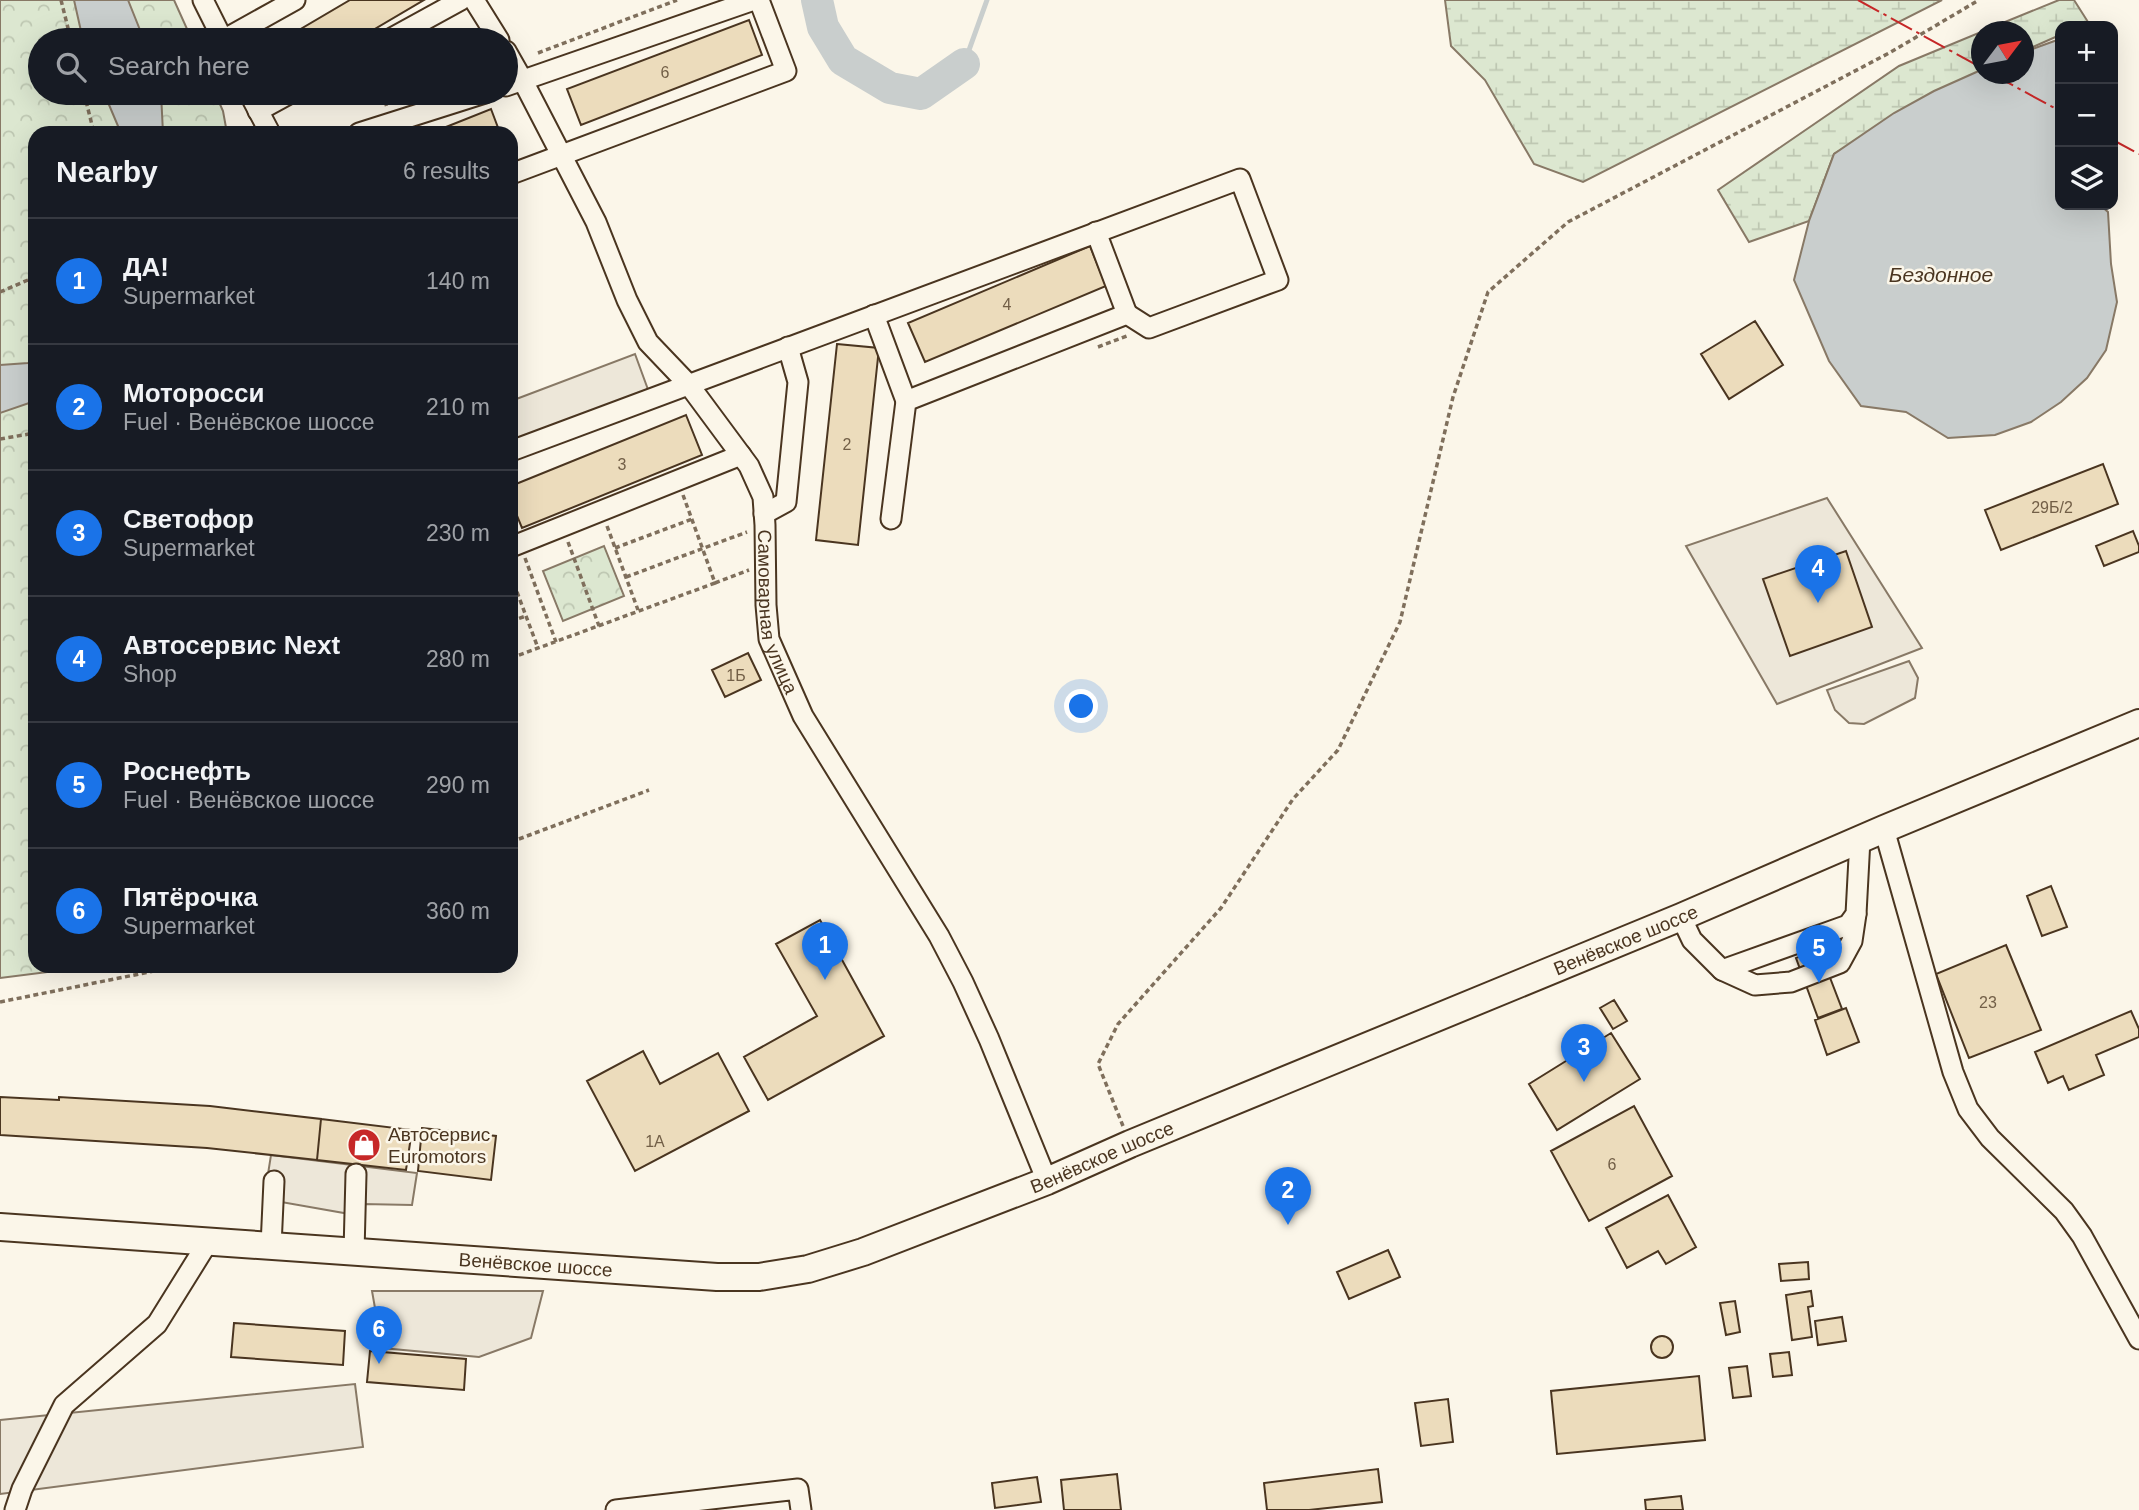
<!DOCTYPE html>
<meta charset="utf-8">
<style>
body{margin:0;font-family:Arial,sans-serif;background:#242831;color:#f1f3f6}
.controls{position:absolute;right:21px;top:21px;display:grid;overflow:hidden;border-radius:14px;box-shadow:0 7px 28px #0002}
.controls button{width:63px;height:63px;display:grid;place-items:center;padding:0;border:0;border-bottom:2px solid #363941;background:#171b24;color:#f1f3f6;font:35px sans-serif}
.compass{position:absolute;left:1971px;top:21px;width:63px;height:63px;border-radius:50%;background:#171b24;box-shadow:0 7px 28px #0002;rotate:58deg}
.you{position:absolute;left:1082px;top:707px;width:24px;height:24px;margin:-18px;border:5px solid #fff;border-radius:50%;background:#1a73e8;box-shadow:0 0 0 10px #1a73e833}
.badge{display:grid;place-items:center;width:46px;height:46px;border-radius:50%;background:#1a73e8;color:#fff;font-size:23px;font-weight:700}
.pin{position:absolute;translate:-50% -58px;filter:drop-shadow(0 2px 4px #0008)}
.pin::after{content:'';position:absolute;top:37px;width:24px;height:21px;background:inherit;clip-path:polygon(0 0,100% 0,50% 100%)}
.list{margin:0;padding:0;list-style:none}
h2{display:flex;justify-content:space-between;align-items:center;height:91px;margin:0;padding:0 28px;font-size:30px}
h2 small{font-size:23px;font-weight:400;color:#9ea1a6}
.list li{display:grid;grid-template-columns:46px 1fr auto;gap:21px;align-items:center;box-sizing:border-box;height:126px;padding:0 28px;border-top:2px solid #363941}
.list b{display:block;font-size:26px;white-space:nowrap}
.list p{margin:0;font-size:23px;white-space:nowrap;color:#9ea1a6}
.list em{font-size:23px;font-style:normal;color:#9ea1a6}
.icon{flex:none;width:38px;height:38px;fill:none;stroke:currentColor;stroke-width:2;stroke-linecap:round;stroke-linejoin:round}
.map{position:relative;flex:none;width:2139px;height:1510px;overflow:hidden}
.search{position:absolute;background:#171b24;box-shadow:0 7px 28px #0002;left:28px;top:28px;width:490px;height:77px;display:flex;align-items:center;gap:18px;box-sizing:border-box;padding:0 24px;border-radius:38px;color:#9ea1a6;font-size:26px}
.panel{position:absolute;background:#171b24;box-shadow:0 7px 28px #0002;left:28px;top:126px;width:490px;height:847px;border-radius:21px}
.map>svg:first-child{display:block}
</style>
<div class="map">
<svg width="2139" height="1510" viewBox="0 0 2139 1510">
<defs>
<pattern id="wetland-marsh" width="20" height="14" patternUnits="userSpaceOnUse" patternTransform="scale(1.75)"><rect width="20" height="14" fill="#dce7d0"/><path d="M1 5h8M5 5V1M11 12h8M15 12V8" fill="none" stroke="#bec7b2"/></pattern>
<pattern id="park-crowns" width="20" height="18" patternUnits="userSpaceOnUse" patternTransform="scale(1.75)"><rect width="20" height="18" fill="#dce7d0"/><path d="M2 6a3 3 0 1 1 6 0M12 15a3 3 0 1 1 6 0" fill="none" stroke="#bec7b2"/></pattern>
</defs>
<rect width="100%" height="100%" fill="#fbf6e9"/>
<path fill="url(#wetland-marsh)" stroke="#887966" stroke-width="2" d="M1445,0H1942L1583,182L1534,164L1485,80L1451,46Z
M2059,0H2074L2088,22L2079,26H2060V35L2024,51V32L1983,31Z
M1981,32V70L1834,154L1809,221L1749,242L1718,190L1899,66Z"/>
<path fill="url(#park-crowns)" stroke="#887966" stroke-width="2" d="M0,0H174L192,40H40V93H215L223,111L227,133H35V966H95L0,978Z
M604,546L624,596L563,621L543,571Z"/>
<path fill="#ede7d9" stroke="#887966" stroke-width="2" d="M635,354L654,406L511,460V401Z
M1827,498L1922,648L1777,704L1686,546Z
M1909,661L1918,678L1915,698L1864,724L1849,723L1835,710L1827,690Z
M271,1155L417,1173L412,1205L363,1204L361,1216L264,1199Z
M372,1291H543L531,1338L479,1357L382,1348Z
M355,1384L363,1447L0,1494V1420Z"/>
<path fill="#c9cecd" stroke="#887966" stroke-width="2" d="M74,0H128L144,40H83Z
M2060,39V205H2100L2108,212L2111,264L2117,302L2106,350L2087,378L2061,402L2031,422L1995,435L1948,438L1906,412L1861,406L1829,361L1794,280L1809,221L1834,154L1894,113L1934,91L1981,70L1982,74H2024V52Z
M104,93H161L163,133H118V126Z
M35,358V401L0,413V365L28,363Z"/>
<g fill="none" stroke-linecap="round" stroke-linejoin="round">
<path stroke="#c9cecd" stroke-width="5" d="M964,64L987,0"/>
<path stroke="#c9cecd" stroke-width="32" d="M817,0L823,27L843,60L890,88L921,94L964,64"/>
</g>
<path fill="#ecdcbc" stroke="#4a3520" stroke-width="2" d="M350,0H424L356,40H282Z
M749,20L762,55L581,125L567,89Z
M491,109L500,133H429L446,127Z
M1090,246L1106,286L925,362L908,323Z
M1755,321L1783,365L1729,399L1701,354Z
M837,344L879,348L858,545L816,540Z
M686,415L702,455L522,528L511,501V486Z
M2103,464L2118,504L2001,550L1985,510Z
M2133,531L2139,546V552L2104,566L2096,546Z
M1846,551L1872,627L1790,656L1763,579Z
M748,653L761,680L725,697L712,670Z
M2051,886L2067,927L2042,936L2027,896Z
M820,920L884,1036L768,1100L744,1057L817,1016L776,944Z
M2006,945L2041,1030L1969,1058L1936,974Z
M1819,949L1842,1009L1818,1018L1796,958Z
M1614,1000L1627,1021L1613,1029L1600,1008Z
M1846,1008L1859,1042L1827,1055L1815,1020Z
M2131,1011L2139,1029V1037L2096,1055L2104,1075L2069,1090L2063,1076L2048,1083L2035,1052Z
M1611,1033L1640,1079L1557,1130L1529,1084Z
M643,1051L660,1084L718,1053L749,1111L635,1171L587,1081Z
M0,1097L59,1100V1097L210,1106L321,1119L317,1160L207,1148L0,1135Z
M1634,1106L1672,1176L1589,1221L1551,1151Z
M321,1119L412,1130L406,1170L317,1160Z
M422,1128L496,1136L491,1180L418,1171Z
M1668,1195L1696,1247L1666,1264L1658,1251L1627,1268L1606,1228Z
M1388,1250L1400,1277L1349,1299L1337,1272Z
M1808,1262L1809,1279L1781,1281L1779,1264Z
M1811,1291L1813,1306L1808,1307L1812,1337L1792,1340L1786,1295Z
M1735,1301L1740,1332L1726,1335L1720,1303Z
M1842,1317L1846,1341L1818,1345L1815,1321Z
M234,1323L345,1331L343,1365L231,1357Z
M1651 1347a11 11 0 1 1 22 0a11 11 0 1 1-22 0Z
M370,1351L466,1359L464,1390L367,1382Z
M1789,1352L1792,1375L1773,1377L1770,1354Z
M1747,1366L1751,1396L1733,1398L1729,1368Z
M1699,1376L1705,1440L1557,1454L1551,1391Z
M1448,1399L1453,1442L1421,1446L1415,1403Z
M1378,1469L1382,1502L1309,1510H1267L1264,1483Z
M1117,1474L1121,1510H1064L1061,1480Z
M1037,1477L1041,1502L995,1508L992,1483Z
M1681,1496L1683,1510H1646L1645,1500Z"/>
<g fill="none" stroke-linecap="round" stroke-linejoin="round">
<defs>
<g id="minor">
<path d="M203,0L223,40L295,0"/>
<path d="M474,0L499,40"/>
<path d="M388,40L461,0"/>
<path id="s1" d="M506,51L523,81L596,222L627,300L648,342L689,385L749,466L763,497L765,525L766,605L769,639L803,716L939,936L963,982L989,1039L1047,1181"/>
<path d="M506,86L754,0"/>
<path d="M249,93L270,133"/>
<path d="M258,111L291,93"/>
<path d="M359,133L485,93"/>
<path d="M511,174L786,71L759,0"/>
<path d="M1096,232L1127,314"/>
<path d="M874,315L906,401"/>
<path d="M511,451L1240,179L1278,280L1149,328L1127,314L906,401L891,519"/>
<path d="M764,514L786,502L798,382L788,347"/>
<path d="M511,547L741,455"/>
<path d="M1884,829L1953,1072L1968,1109L1990,1138L2064,1211L2082,1236L2139,1339"/>
<path d="M1681,917L1692,940L1722,970L1848,925L1856,914L1860,839"/>
<path d="M1722,970L1755,985L1791,982L1840,963L1852,941L1856,914"/>
<path d="M271,1246L274,1181"/>
<path d="M354,1252L356,1174"/>
<path d="M15,1510L22,1489L64,1405L157,1324L208,1242"/>
<path d="M616,1510L798,1489L801,1510"/>
</g>
<g id="major">
<path id="s2" d="M0,1227L717,1277H759L808,1269L863,1252L1047,1181L1130,1144L1681,917L1884,829L2139,723"/>
</g>
</defs>
<use href="#minor" stroke="#4a3520" stroke-width="23"/>
<use href="#major" stroke="#4a3520" stroke-width="30"/>
<path stroke="#7f6f5c" stroke-width="3.5" stroke-dasharray="5 3.5" stroke-linecap="butt" d="M61,0L71,40
M538,53L677,0
M84,93L94,133
M383,93L387,108
M0,292L35,277
M1098,347L1127,336
M0,439L35,433
M607,526L638,610
M568,542L599,626
M615,548L692,519
M525,558L556,642
M511,576L538,648
M626,577L747,532
M715,583L749,570
M511,621L526,616
M511,658L715,583L683,495
M511,842L649,790
M0,1002L179,966
M1123,1126L1098,1064L1118,1024L1221,908L1293,799L1338,750L1400,622L1453,397L1488,292L1568,222L1891,52L1979,0"/>
<use href="#minor" stroke="#fbf6e9" stroke-width="19"/>
<use href="#major" stroke="#fbf6e9" stroke-width="26"/>
<path stroke="#c62828" stroke-width="2" stroke-dasharray="24 5 3.5 5" stroke-linecap="butt" d="M1858,0L1982,68
M1992,74L2060,111
M2113,140L2139,154"/>
</g>
<defs>
<symbol id="shop-disc" viewBox="-11 -11 22 22"><circle r="9.5" fill="#c62828" stroke="#fbf6e9"/><path d="M-5-2.5h2.3a2.7 3.5 0 0 1 5.4 0H5L5.5 6h-11ZM-1.5-2.5h3a1.5 2.3 0 0 0-3 0Z" fill="#fff"/></symbol>
</defs>
<g fill-rule="evenodd">
<use href="#shop-disc" x="345" y="1126" width="38" height="38"/>
</g>
<g text-anchor="middle" dominant-baseline="central" stroke-width="5" stroke-linejoin="round" paint-order="stroke">
<g font-size="16" fill="#725f47">
<text x="665" y="72">6</text>
<text x="1007" y="304">4</text>
<text x="847" y="444">2</text>
<text x="622" y="464">3</text>
<text x="2052" y="507">29Б/2</text>
<text x="736" y="675">1Б</text>
<text x="1988" y="1002">23</text>
<text x="655" y="1141">1А</text>
<text x="1612" y="1164">6</text>
</g>
<g font-size="19" fill="#4a3520" stroke="#fbf6e9">
<text stroke="none"><textPath href="#s1" startOffset="635">Самоварная улица</textPath></text>
<text stroke="none"><textPath href="#s2" startOffset="1692">Венёвское шоссе</textPath></text>
<text stroke="none"><textPath href="#s2" startOffset="1125">Венёвское шоссе</textPath></text>
<text stroke="none"><textPath href="#s2" startOffset="537">Венёвское шоссе</textPath></text>
</g>
<g font-size="19" fill="#4a3520" stroke="#fbf6e9" text-anchor="start">
<text x="388" y="1134">Автосервис<tspan x="388" dy="22">Euromotors</tspan></text>
</g>
<g font-size="21" font-style="italic" fill="#4a3520" stroke="#fbf6e9">
<text x="1941" y="274">Бездонное</text>
</g>
</g>
</svg>
<div class="controls">
<button>+</button>
<button>−</button>
<button><svg class="icon" aria-label="layers" viewBox="0 0 24 24"><path d="M12 4l9 5-9 5-9-5zM3 14l9 5 9-5"/></svg></button>
</div>
<svg class="compass" viewBox="-18 -18 36 36"><path d="M0-13l5 13h-10z" fill="#e53935"/><path d="M0 13l5-13h-10z" fill="#9ea1a6"/></svg>
<div class="you"></div>
<div class="pin badge" style="left:825px;top:980px">1</div>
<div class="pin badge" style="left:1288px;top:1225px">2</div>
<div class="pin badge" style="left:1584px;top:1082px">3</div>
<div class="pin badge" style="left:1818px;top:603px">4</div>
<div class="pin badge" style="left:1819px;top:983px">5</div>
<div class="pin badge" style="left:379px;top:1364px">6</div>
<div class="search"><svg class="icon" aria-label="search" viewBox="0 0 24 24"><circle cx="10" cy="10" r="6"/><path d="M15 15l6 6"/></svg>Search here</div>
<section class="panel">
<h2>Nearby<small>6 results</small></h2>
<ul class="list">
<li><span class="badge">1</span><div><b>ДА!</b><p>Supermarket</p></div><em>140 m</em></li>
<li><span class="badge">2</span><div><b>Моторосси</b><p>Fuel · Венёвское шоссе</p></div><em>210 m</em></li>
<li><span class="badge">3</span><div><b>Светофор</b><p>Supermarket</p></div><em>230 m</em></li>
<li><span class="badge">4</span><div><b>Автосервис Next</b><p>Shop</p></div><em>280 m</em></li>
<li><span class="badge">5</span><div><b>Роснефть</b><p>Fuel · Венёвское шоссе</p></div><em>290 m</em></li>
<li><span class="badge">6</span><div><b>Пятёрочка</b><p>Supermarket</p></div><em>360 m</em></li>
</ul>
</section>
</div>
